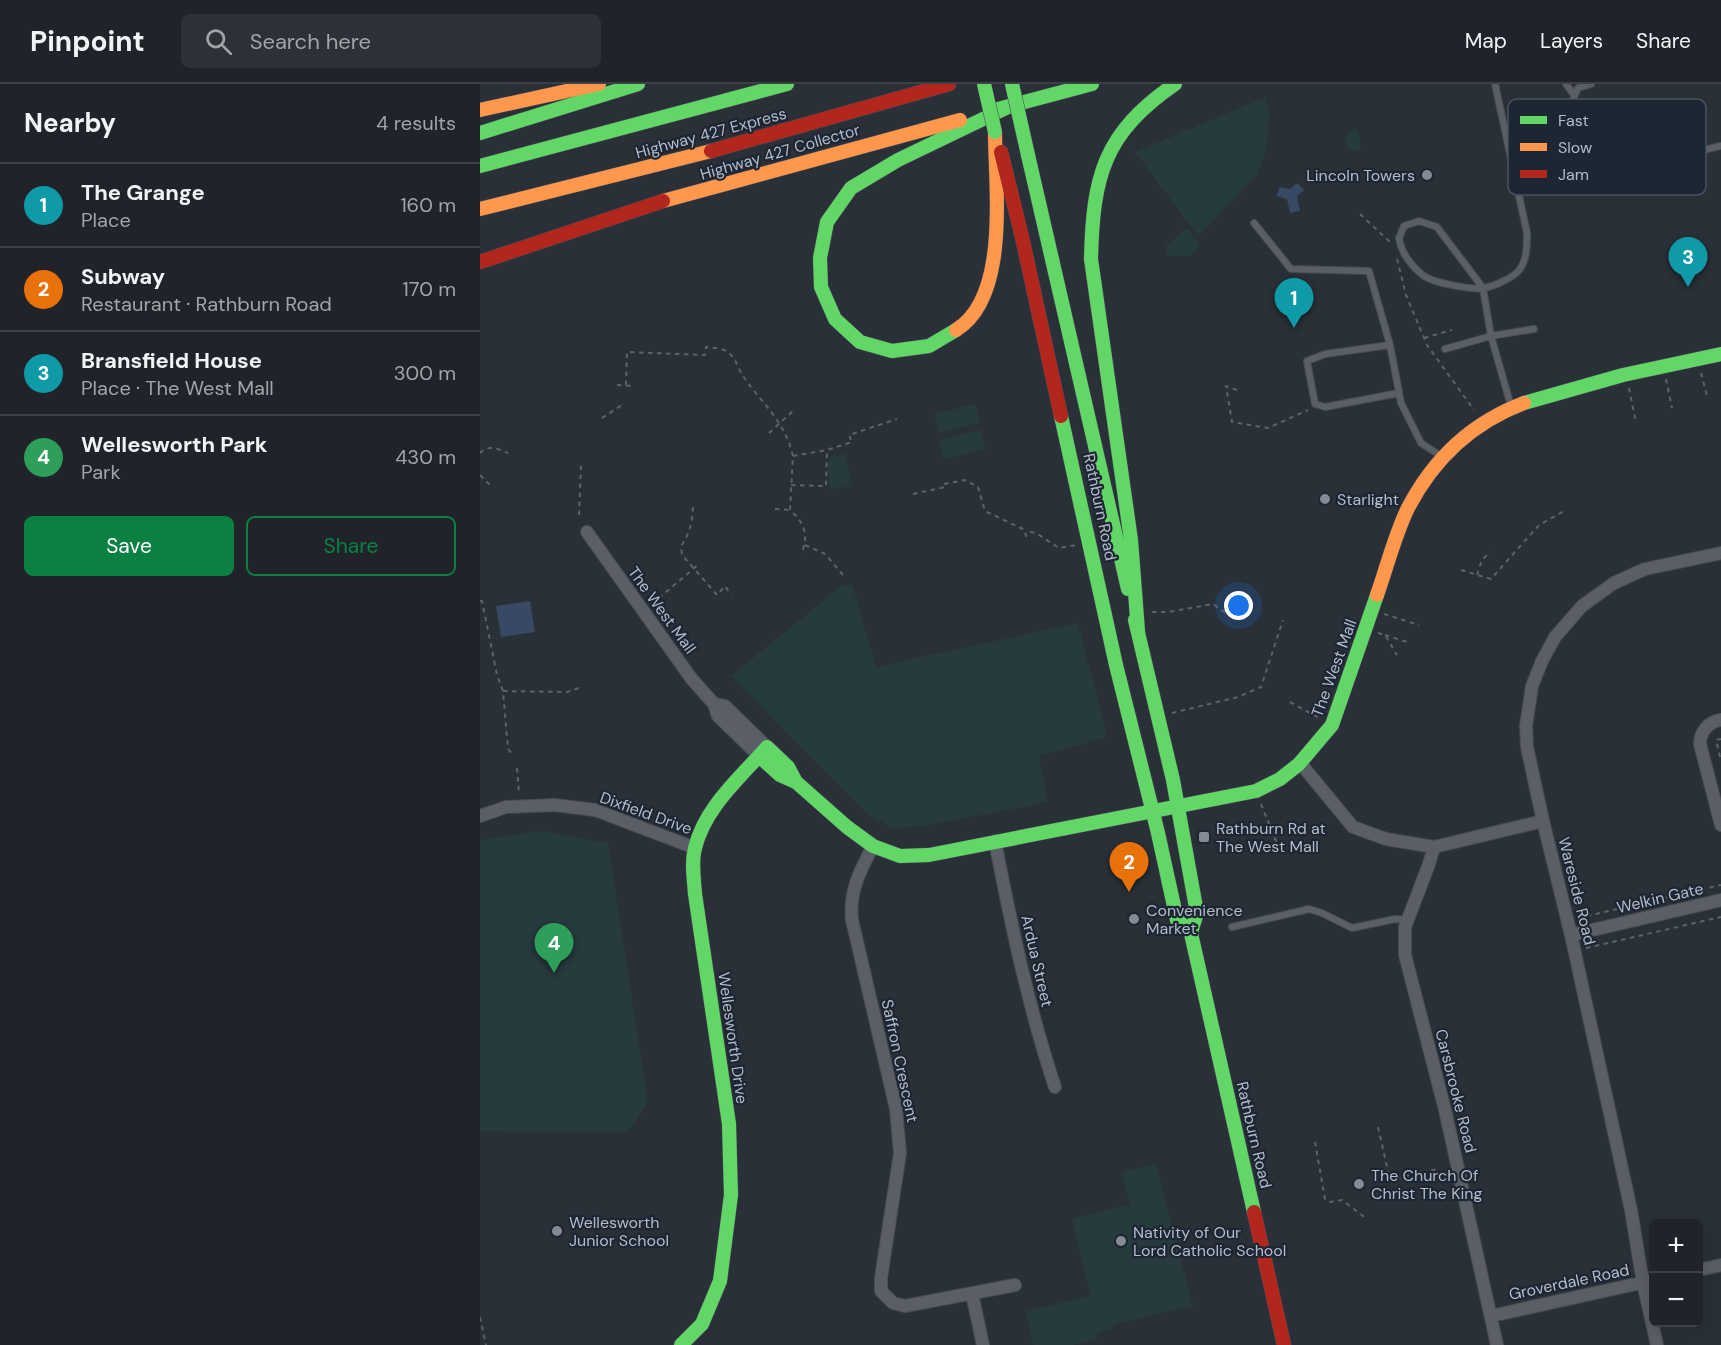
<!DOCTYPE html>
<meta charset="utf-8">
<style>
body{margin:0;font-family:"DM Sans",sans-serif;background:#2d3036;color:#f1f3f6}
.controls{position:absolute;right:18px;bottom:18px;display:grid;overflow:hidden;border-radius:9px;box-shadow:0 6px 24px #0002}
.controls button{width:54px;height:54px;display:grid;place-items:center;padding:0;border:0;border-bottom:2px solid #3d4147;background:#20242a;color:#f1f3f6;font:30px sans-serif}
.you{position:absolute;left:759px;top:522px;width:21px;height:21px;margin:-15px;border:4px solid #fff;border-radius:50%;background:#1a73e8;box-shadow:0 0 0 9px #1a73e833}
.badge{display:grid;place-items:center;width:39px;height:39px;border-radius:50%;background:#0b8043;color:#fff;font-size:20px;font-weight:700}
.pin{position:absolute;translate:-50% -50px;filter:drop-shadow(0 2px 3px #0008)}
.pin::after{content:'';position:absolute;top:32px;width:21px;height:18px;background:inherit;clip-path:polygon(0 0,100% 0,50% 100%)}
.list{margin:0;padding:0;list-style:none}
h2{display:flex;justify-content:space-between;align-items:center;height:78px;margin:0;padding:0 24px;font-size:26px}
h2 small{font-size:20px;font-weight:400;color:#a2a4a8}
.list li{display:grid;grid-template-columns:39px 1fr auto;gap:18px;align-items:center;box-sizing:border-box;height:84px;padding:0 24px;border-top:2px solid #3d4147}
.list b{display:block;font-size:22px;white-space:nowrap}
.list p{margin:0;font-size:20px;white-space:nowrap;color:#a2a4a8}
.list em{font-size:20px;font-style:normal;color:#a2a4a8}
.actions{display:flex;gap:12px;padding:18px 24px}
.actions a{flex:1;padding:14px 0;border:2px solid #0b8043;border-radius:9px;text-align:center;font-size:21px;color:#0b8043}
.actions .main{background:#0b8043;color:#fff}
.icon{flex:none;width:33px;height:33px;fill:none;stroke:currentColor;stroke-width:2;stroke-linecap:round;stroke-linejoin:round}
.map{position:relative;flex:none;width:1241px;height:1261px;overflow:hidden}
header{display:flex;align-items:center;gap:36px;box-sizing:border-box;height:84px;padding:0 30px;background:#20242a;border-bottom:2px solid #3d4147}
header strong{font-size:28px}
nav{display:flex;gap:33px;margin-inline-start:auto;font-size:21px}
.search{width:420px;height:54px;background:#2d3036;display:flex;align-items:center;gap:15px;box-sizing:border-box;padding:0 21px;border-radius:9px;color:#a2a4a8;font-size:22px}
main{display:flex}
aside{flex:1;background:#20242a}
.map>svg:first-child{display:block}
</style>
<header>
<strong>Pinpoint</strong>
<div class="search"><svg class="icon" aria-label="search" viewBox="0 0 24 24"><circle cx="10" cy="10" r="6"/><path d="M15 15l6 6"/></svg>Search here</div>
<nav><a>Map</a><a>Layers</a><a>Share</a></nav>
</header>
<main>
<aside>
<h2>Nearby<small>4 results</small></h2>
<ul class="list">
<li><span class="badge" style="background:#0f9aa8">1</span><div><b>The Grange</b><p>Place</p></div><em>160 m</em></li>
<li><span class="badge" style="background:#e8710a">2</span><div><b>Subway</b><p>Restaurant · Rathburn Road</p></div><em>170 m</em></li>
<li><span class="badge" style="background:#0f9aa8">3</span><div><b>Bransfield House</b><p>Place · The West Mall</p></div><em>300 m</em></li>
<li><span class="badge" style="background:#2e9e5b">4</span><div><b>Wellesworth Park</b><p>Park</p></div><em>430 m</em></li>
</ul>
<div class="actions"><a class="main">Save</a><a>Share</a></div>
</aside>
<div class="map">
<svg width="1241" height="1261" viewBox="0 0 1241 1261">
<rect width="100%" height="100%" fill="#2a3038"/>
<path fill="#273a3e" d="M786,13L789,32L787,61L778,90L718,152L655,68Z
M878,44L881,67L867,64L864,54L869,48Z
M707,144L720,161L710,172H691L687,169L686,161Z
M495,320L500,339L458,349L454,330Z
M501,346L505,365L464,375L459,356Z
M366,370L372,402L350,406L348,389L349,374Z
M372,500L396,583L598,539L627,653L559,672L568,718L445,742L413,744L388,731L251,592L361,502Z
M60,747L128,759L168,1019L148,1048L0,1047V756Z
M676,1080L713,1222L634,1240L631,1246L617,1249L618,1255L591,1261H553L546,1227L610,1212L592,1134L650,1121L641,1088Z"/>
<path fill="#384963" d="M817,99L824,106L817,112L820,127L810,129L807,115L796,112L800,103L810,105Z
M50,517L55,548L21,553L16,522Z"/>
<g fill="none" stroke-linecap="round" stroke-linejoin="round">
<defs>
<path id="lane" d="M1015,0L1047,149C1047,161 1047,175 1040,185C1035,193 1013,203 1003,204C991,206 954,199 944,192C932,183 921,169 919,154L924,142L939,137L957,143L1003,204L1011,252L1031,322
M1086,0L1094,11
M1111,0L1098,4C1095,10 1092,16 1093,22C1094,34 1108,84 1116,90H1123L1241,62
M774,139L811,185L889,187L910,261
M965,265L1011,252L1054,245
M919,309L845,323L835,320L827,277L845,270L910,261L921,319L941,359L961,372
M752,843L829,825L842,829L872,844L915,835L927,836"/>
<path id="street" d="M107,448L211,594L234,620L238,632L279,672
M234,620L245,622L287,663
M1241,636C1228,638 1220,648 1220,660L1241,741
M821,680L873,743L906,755L954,763L1063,737
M0,732L26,723L75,721L115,726L215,764
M515,757C531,840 548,922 575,1003
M393,762C380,787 369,807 372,836L416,1025L420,1069L401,1194V1207L413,1219L425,1222L535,1201
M954,763L949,780L925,843V871L965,1026L1017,1261
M1091,851L1241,816
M1218,1186L1241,1181
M492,1210L503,1261
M1011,1232L1174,1196
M1177,1261L1163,1199L1151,1126L1091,851L1063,737L1047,663L1046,642L1052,602L1062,577L1075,553L1102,522L1134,499L1165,485L1241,469"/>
<path id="fast" d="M518,25L612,0
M0,49L158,0
M548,71L648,505
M0,82L307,0
M476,246L449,262L412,267L380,258L355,235L341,203L340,174L347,138L371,104L418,76L528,23
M1044,319L1143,291L1241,270
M581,332L636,581L678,749L697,836L711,848
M655,536L693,696L717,829L711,848L712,854L774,1128
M658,547L651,456L611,175C613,91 624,49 695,0
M279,672L300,691L316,698L367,743L393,762L420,772L449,771L776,707L800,695L819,680L852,641L897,511
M201,1261L222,1240L240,1197L251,1111L249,1040L215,810C214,795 211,779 215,764C225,723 260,694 287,663L308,683L316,698"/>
<path id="slow" d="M0,26L119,0
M183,117L480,36
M0,125L231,67
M476,246C530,213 515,103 515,48
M897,511C907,483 915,450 928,424C954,374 991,339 1044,319"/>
<path id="jam" d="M231,67L469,0
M521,68L542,153L581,332
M0,178L183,117
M774,1128L804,1261"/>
</defs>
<use href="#lane" stroke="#484c53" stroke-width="8"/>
<use href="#street" stroke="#484c53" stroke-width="14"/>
<use href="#fast" stroke="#484c53" stroke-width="15"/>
<use href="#slow" stroke="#484c53" stroke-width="15"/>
<use href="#jam" stroke="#484c53" stroke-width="15"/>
<path stroke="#5d636a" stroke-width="2" stroke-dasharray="4.5 4.5" stroke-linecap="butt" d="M880,130L911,159
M917,175L926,211L947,261L994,326
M944,254L972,246
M1221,289L1227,312
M1186,295L1192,324
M137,301L154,302
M146,301L147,268L225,271L226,263C233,264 243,264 248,268C256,275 258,284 263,292C282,320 305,337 313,372L310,426C325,439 329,452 321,470
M1149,304L1156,339
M757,306L746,302L752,338L788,344L828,326
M122,334L142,321
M289,349L314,326
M0,369C8,360 18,365 28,369
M313,372L347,366L372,358L369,351L417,335
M0,391L10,401
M311,401L346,402L347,367
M433,410L465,403L464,400L485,396L498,403L505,427L545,446L546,452L551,448L556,449L579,464L596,461
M213,423C212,439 210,449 201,462L202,471L237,511L245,502L251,511
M295,425L310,426
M99,431L101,381
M325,461L345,470L363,491
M981,486L1011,495L1059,441L1086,426
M997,491L1002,476L1010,468
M0,517H2L17,591L23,607L28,665L34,672
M172,520L219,480
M672,528H688L733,520L751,533
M904,530L939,541
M898,549L905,551L917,571
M905,551L927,558
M23,607L87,608L102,603
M810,618L839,634
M692,629L758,613L781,603L803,536
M1241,655L1236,656L1241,677
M37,684L39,710
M781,720L798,762
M1098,834L1241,801
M1106,864L1241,833
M898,1043L910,1096
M835,1058L845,1115L850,1118L862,1116L887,1135
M907,1096L958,1085
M0,1233L6,1261"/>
<use href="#lane" stroke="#5a5e66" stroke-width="6"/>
<use href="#street" stroke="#5a5e66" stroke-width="12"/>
<use href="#fast" stroke="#63d668" stroke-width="14"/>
<use href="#slow" stroke="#ff974d" stroke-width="14"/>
<use href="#jam" stroke="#b3261e" stroke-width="14"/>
<defs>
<path id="fast-bridge" d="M504,0L515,48
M532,0L548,71"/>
</defs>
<use href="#fast-bridge" stroke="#484c53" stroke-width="15" stroke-linecap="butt"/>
<use href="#fast-bridge" stroke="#63d668" stroke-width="14"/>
</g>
<g fill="#848b96" stroke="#1d2633" stroke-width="2">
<circle cx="947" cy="91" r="6"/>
<circle cx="845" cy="415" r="6"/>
<rect x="718" y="747" width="12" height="12" rx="3"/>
<circle cx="654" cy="835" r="6"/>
<circle cx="879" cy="1100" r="6"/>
<circle cx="77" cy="1147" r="6"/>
<circle cx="641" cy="1157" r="6"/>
</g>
<g text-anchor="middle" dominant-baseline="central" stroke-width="4.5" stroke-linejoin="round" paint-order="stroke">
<g font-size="16" fill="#b4bcc9" stroke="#1d2633">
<text transform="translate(231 49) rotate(-15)">Highway 427 Express</text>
<text transform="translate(300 68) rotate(-16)">Highway 427 Collector</text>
<text transform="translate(620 423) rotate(78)">Rathburn Road</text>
<text transform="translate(182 526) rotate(54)">The West Mall</text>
<text transform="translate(854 584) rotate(-70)">The West Mall</text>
<text transform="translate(166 729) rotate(20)">Dixfield Drive</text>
<text transform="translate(1097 807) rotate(76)">Wareside Road</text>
<text transform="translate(1180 814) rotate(-13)">Welkin Gate</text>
<text transform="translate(557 877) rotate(77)">Ardua Street</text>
<text transform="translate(253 954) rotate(82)">Wellesworth Drive</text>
<text transform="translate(420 977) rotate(78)">Saffron Crescent</text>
<text transform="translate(976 1007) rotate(76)">Carsbrooke Road</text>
<text transform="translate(774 1051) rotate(77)">Rathburn Road</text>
<text transform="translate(1089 1198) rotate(-12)">Groverdale Road</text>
</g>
<g font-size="16" fill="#b4bcc9" stroke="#1d2633" text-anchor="start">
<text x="935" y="91" text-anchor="end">Lincoln Towers</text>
<text x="857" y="415">Starlight</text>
<text x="736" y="744">Rathburn Rd at<tspan x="736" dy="18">The West Mall</tspan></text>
<text x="666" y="826">Convenience<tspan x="666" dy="18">Market</tspan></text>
<text x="891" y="1091">The Church Of<tspan x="891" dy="18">Christ The King</tspan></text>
<text x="89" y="1138">Wellesworth<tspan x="89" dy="18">Junior School</tspan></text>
<text x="653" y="1148">Nativity of Our<tspan x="653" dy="18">Lord Catholic School</tspan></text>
</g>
</g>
<rect x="1028" y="15" width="198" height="96" rx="9" fill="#1d2633" stroke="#4a5360" stroke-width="1.5"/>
<rect x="1040" y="32" width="27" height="8" fill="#63d668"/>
<rect x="1040" y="59" width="27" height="8" fill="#ff974d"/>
<rect x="1040" y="86" width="27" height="8" fill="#b3261e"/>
<g font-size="16" fill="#b4bcc9">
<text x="1078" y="42">Fast</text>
<text x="1078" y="69">Slow</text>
<text x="1078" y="96">Jam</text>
</g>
</svg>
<div class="controls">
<button>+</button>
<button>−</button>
</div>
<div class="you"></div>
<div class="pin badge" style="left:814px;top:244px;background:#0f9aa8">1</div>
<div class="pin badge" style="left:649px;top:808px;background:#e8710a">2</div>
<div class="pin badge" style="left:1208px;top:203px;background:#0f9aa8">3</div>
<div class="pin badge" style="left:74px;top:889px;background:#2e9e5b">4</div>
</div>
</main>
